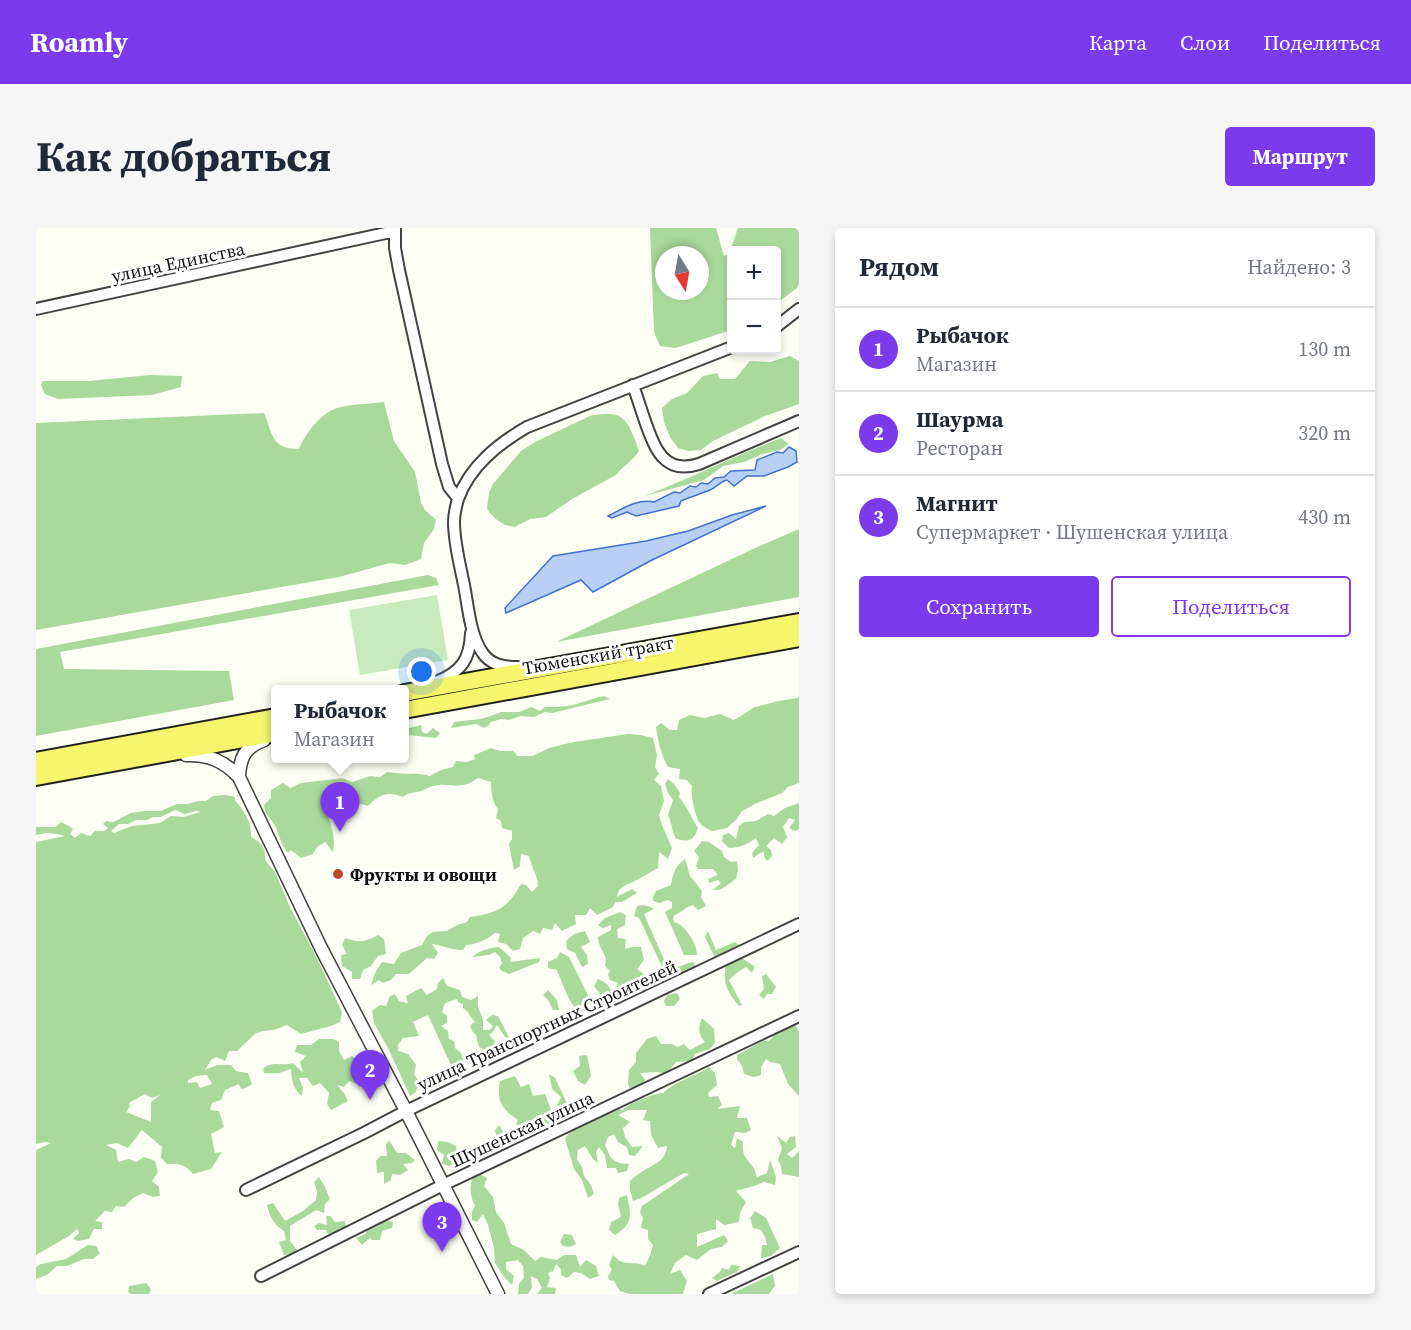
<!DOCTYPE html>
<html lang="ru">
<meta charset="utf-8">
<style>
body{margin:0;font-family:"Source Serif 4",serif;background:#f6f6f7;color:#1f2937}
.controls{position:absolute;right:18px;top:18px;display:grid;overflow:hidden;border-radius:6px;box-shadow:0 3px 9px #0003}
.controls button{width:54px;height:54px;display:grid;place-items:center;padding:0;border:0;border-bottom:2px solid #e0e1e3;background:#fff;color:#1f2937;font:30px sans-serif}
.compass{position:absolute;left:619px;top:18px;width:54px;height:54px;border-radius:50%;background:#fff;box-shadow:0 3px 9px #0003;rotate:169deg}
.you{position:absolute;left:386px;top:444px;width:21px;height:21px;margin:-15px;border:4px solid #fff;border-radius:50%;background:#1a73e8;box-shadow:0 0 0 9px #1a73e833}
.badge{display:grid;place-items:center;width:39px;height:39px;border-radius:50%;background:#7c3aed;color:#fff;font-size:20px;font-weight:700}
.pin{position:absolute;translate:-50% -50px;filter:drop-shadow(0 2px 3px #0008)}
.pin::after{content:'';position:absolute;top:32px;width:21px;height:18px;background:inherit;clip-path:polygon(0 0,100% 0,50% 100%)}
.popup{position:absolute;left:235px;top:457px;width:138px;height:78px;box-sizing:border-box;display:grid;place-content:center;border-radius:6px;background:#fff;filter:drop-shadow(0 2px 4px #0005);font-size:20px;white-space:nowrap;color:#747a83}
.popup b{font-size:22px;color:#1f2937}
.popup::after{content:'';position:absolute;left:50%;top:100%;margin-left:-12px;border:12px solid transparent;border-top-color:#fff}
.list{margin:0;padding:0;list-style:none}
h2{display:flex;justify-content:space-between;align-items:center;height:78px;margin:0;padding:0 24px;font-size:26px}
h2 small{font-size:20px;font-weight:400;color:#747a83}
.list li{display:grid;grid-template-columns:39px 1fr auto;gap:18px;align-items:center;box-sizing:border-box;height:84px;padding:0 24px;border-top:2px solid #e0e1e3}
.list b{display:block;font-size:22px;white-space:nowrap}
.list p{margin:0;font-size:20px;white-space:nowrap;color:#747a83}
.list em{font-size:20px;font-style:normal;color:#747a83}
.actions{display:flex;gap:12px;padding:18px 24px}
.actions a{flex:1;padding:14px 0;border:2px solid #7c3aed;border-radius:6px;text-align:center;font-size:21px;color:#7c3aed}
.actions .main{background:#7c3aed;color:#fff}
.map{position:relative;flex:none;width:763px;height:1066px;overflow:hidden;border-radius:6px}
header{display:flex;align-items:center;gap:36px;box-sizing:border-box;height:84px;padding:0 30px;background:#7c3aed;color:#fff}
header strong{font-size:28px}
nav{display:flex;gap:33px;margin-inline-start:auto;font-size:21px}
.intro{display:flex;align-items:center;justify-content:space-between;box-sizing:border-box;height:144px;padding:0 36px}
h1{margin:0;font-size:42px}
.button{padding:15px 27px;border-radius:6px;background:#7c3aed;color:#fff;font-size:21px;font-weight:700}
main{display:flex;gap:36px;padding:0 36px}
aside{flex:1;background:#fff;border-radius:6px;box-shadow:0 3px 9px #0003}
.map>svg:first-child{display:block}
</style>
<header>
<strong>Roamly</strong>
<nav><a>Карта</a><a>Слои</a><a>Поделиться</a></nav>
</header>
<div class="intro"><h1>Как добраться</h1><a class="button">Маршрут</a></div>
<main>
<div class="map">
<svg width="763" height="1066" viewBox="0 0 763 1066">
<rect width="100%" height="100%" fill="#fefff4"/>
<path fill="#c9eabd" d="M401,367L412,432L324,447L313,382Z"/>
<path fill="#a9da9c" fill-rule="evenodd" d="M614,0H680L688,28L693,26L702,0H763V55L761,60L741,75L740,22H696L695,102L640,120L624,118L618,104ZM628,27H664V63H628Z
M754,128L763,133V176L729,188L677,213L665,222L652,223L642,220L634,209L628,194L626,180L636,171L651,165L667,148L681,145L684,151H699L714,133L734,134Z
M114,147L146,148L145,159L116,167L22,171L9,166L5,157L7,153H53Z
M348,174L358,213L379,244L385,275L389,282L400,292L398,301L388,315L385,331L369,337L354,335L303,349L0,402V195L228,185C237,206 235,221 263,221C269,206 285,185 301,180C314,176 334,176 348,174Z
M568,186C573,186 579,186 583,188C594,194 599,212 603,223C597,233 587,238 580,247L536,271L510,289L494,291L479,299L469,297L461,292L453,284L451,280L453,265L457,256L485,223L499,214L556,187Z
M745,210L753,216L744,222L727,226L708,234L687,238L668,252L609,268C655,250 699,228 745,210Z
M763,301V369L520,414L717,321Z
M392,347L400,350L403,357L24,424L28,441L193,443L198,472L0,508V421Z
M568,468L574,471L516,485L509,484L498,489L485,488L473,492L465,491L455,494L453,497L448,500L440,496L415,500L418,494L444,491L455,488L465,484H483L495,479L504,483L509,479C521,479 533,479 544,475C552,472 559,470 568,468Z
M763,468V555L752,559L746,565L719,576L706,583L700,592L691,600L676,603C671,601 666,598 663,594C659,586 654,567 656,558L651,552L643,551L644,541L632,539C625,527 622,513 620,499L625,495L634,502H641L643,492L654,487L668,490L684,486L698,492L719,479L743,473L761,470Z
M385,497L386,504L391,506L397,500L404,505L400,510L372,507L369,509V501Z
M592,506L605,507L617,510L621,527L619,539L623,546L618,552L625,558L628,573L623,587L626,597L636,620L632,631L623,624L622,640C614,644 607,649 599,653C590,658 584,656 581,669L596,661L601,665L586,674H579L577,679L561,687L554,680L550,687H539L540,696L526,703L519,695L516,702L507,700L504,706L497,703L487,710L484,721L477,723L470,716L462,714L464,706L459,705C450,712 442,716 430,717L427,722C417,722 407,718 396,716L402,725L398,731L391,730L373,746H360L355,752L347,755L343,752L335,757L339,745L346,734L358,736L365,725L386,717L391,708L397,704L411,703L421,697L431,694L434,689C461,685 472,680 485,656L490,657L496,664L502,658C502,647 495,639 493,628L485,626L484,638L478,642L473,616L476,611V603L466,600L465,593L460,590L462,581C456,574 455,563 455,554L442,550C421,565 414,552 394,559C391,560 388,562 385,563C377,565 374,564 367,569C351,563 344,566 332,578L322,575L319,571L312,576H299L289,581C295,595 300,609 297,624L289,614L281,619L277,626L265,630L255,622L252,625C244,616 243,604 237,594C232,588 229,586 228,577L235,570V562L247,555L254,560L265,555L306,550L316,554L334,548L344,549L351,544C366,547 380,544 394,548L405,542L417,539L420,533L431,534L439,531L438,527L455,520L465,523H477L482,528H497L513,520L538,514Z
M632,551L638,556L644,565L643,569C651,579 655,589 662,600C658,613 653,614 640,611C636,603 636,596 632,587L637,572L632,565L629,556Z
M189,567L199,569V572C208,583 216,594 215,609C226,615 230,620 229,632L239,644L254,679L282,732L306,784L304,794L295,798L265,806L251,797L238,802L227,803L219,806L201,823H193L189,833L180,829L175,832L169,842L181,837H195L200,843L212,845L216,856L210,860L205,861L203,856L189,862L185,872L176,875L174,882L183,883L188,899L175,906L179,925L186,924L175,941L157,946C150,937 143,935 131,936L125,930L126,919L106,902L92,920L81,915L70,917L80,922L82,934L93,931L100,934L108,929L119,933L122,944L116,953L123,959L124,968L117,969L107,965L97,970L88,979L80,978L76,984L69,983L59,993L66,994V1001H58L53,1011L42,1013L37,1011L43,1005L41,1001L33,1008L0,1027V922L15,915L10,914L0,916V614L29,608C19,605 10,604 0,607V599H20L25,594L33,598L37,601L34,606L39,610L45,605L54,608L59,603H68L72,600L67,596L70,593L77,594L95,585L109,583H125L141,576H151L163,573H170L177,568ZM139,582L149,586L160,583L165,584L147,589L135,588L124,595L96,598L78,605L75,603L83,596H92L100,592H111L117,589H125ZM171,847L176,856L164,860L161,854L152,855V852L160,848ZM109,866L116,870L124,867L115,874V894L90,884L94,878L93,875Z
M763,575V601L759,603L753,600L759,592L753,590L747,599L751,609L746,616L738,610L730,618L735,622L736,628L731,633L728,628V624L724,625L717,630L716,625L723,617L720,610C712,616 703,620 693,620L686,613L687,607L693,605L700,611L703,598L708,594L720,593L732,586L738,588L749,580Z
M666,613L673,614L686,623L688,629L695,634L701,633L702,643L700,651C691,656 688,663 677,662L685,655L682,652L673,655L672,651L682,647L677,641H662L660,638L663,629L658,623Z
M649,631L654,648L666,663L665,669L670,678L662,682L657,677C649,679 645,685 637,688L638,694C649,696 661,716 661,727H648L629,684L636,680V674L632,672L623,675L617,673V669L620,663L635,657C637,645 639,638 649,631Z
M607,677L615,679L618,681L608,686L633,743L652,735L657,734L661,740L640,751L631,749L603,690L598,688L601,678Z
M584,684L590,687L589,697L581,701L582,710L590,711L589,721L596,719H605L608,732L601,741L617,753L615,757L605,755L598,763L585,764L579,761L582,755L574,752L572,747L574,743L569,738L570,730L563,716L562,709L575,702V697L567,700L562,697L569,690Z
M549,703L554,714L545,719L551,727L552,736L546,739L539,725L531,721L530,713L538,706Z
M672,703L680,722L699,714L706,719L684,730L678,728L669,709Z
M342,707L348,711L350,726L342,728L335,738L327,742L324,751H316V744L306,738L305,727L311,726L306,717L309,710C323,715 329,714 342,707Z
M463,719L475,730L474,734L504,730L503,734L473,746L466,743L463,740L466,735L464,729L459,724L453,727L436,729C445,722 452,720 463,719Z
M524,724L533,729L555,773L552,779L543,785C532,773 527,757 521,742L512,740V734L521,730Z
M704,729L718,738V741L716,745L710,739L699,746L693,752L706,777L703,778C697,770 689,761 689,751C688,745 690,740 690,735Z
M730,746L740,759L736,766H731L728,771L723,767L728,761L726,748Z
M407,750L411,758L424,762L426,769L435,772L442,768V778L447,792V802H454L457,798L450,792L456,787L462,788L474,811L469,809L461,797L457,804L453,807L459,813L457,819L449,822L443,819L440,807L436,803L434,797L439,794C434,789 432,783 427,780V776L422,774L421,771L409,775L406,784L411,788V795L405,798L412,803L413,811L418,813L419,820L425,825L428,834L421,838L415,837L392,787L377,794L383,808L367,810L362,817V823L372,826L380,837L378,846L384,855L379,865L374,868L353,822L338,795L336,783L344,777L350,778L354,768L359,766L363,773L372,775L370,768L385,760L391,767L401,761L402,755Z
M562,751C572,755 576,760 576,772L570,774L558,758Z
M512,762L521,772L523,782H517L512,772L507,767Z
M641,765L644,771L638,778H630L628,773L631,767Z
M666,790L678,801L679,815L674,821L659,826L656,833L640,834L630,846L621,844L604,845L609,852L605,858L593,860L592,855L593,842L600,834V825L611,811L620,808L625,816H635L642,819L648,816L654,822L669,814C662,806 662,800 666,790Z
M759,797L763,803V868L752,856L744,836L734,834L730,831L725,839V847L718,849L708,846L706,838L701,831V827L727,813H733L742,803Z
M283,811H297L303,814V823L308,832L316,828C325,837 327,844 322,856L313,853L308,859L301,857L308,865L312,873L295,882L291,876L293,865L284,855L277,858L271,850H263L267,860L266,868C256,860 256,853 255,841L243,845H228L227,841C236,832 246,839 257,835L267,845L264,834L270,828L259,824L261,817H275Z
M551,827L555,848L549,857L542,853L537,843L544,838L543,828Z
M673,839L679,845L681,857L672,865L673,869L682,868L686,877L681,881L704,878L701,890H711L715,902L709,905L699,904L695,917L699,920L701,910L707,914C706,929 710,929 717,939C718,939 721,949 721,949L731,945L734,932L740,949L739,957L728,954L718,958L700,963L710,974L704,985L703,994L688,997L680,991V1001L661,1006V1019L688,1007L692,1013L686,1019L675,1021L661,1032L650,1027L639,1035L634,1046L644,1042L651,1053L647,1066H594L584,1063L578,1053L573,1052L572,1048L576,1042L573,1037L577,1027C590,1041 598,1031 609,1038L614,1027L617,1017L612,1011V1002L605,1000L607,990L604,984L606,978L653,946L648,945L605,970L597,973L594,962V953C598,949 602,946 607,943C618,936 630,933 631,918L622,920L615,907L614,893L607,892L611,882H592L582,887L594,894L587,900L589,909L596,919L607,918L599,928L593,927L591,919L582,914L578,906L572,909L569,917C576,932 576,935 593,936L591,943L582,945L580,940H571L569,927L563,919L560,924L562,935L557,931L549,918L542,922L541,931L546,939L548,948L555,957L558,966L552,970L546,952L538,941L529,911C537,895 567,891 583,881L586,882C594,875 618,865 627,865C642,851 657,850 673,839Z
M513,846L519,850L531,875L540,872L546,877L538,886L527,887L521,877L525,869L516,861Z
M479,848L485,859L493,856L497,868L509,866L515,882V895C501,901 492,909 480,896L482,892C466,881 460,873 464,853Z
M463,897L467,904H474L475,912L467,915L462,911L459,903Z
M741,908L750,915L754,909L759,908L760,919L751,926L756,930L763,923V949L746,946L745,938L742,932L746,920Z
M353,912L361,925H370L379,932L376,935L367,936L372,942L364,947L356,946L355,952L348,956V944L341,945L340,933L344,928H351L350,917Z
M402,913L412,914L420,918L421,926V935L412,938L406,935L408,927L401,922Z
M442,945L451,950L448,958L457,969L460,984L468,995L475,1016L488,1022L499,1033L505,1029L521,1032L528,1027H540L544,1039L550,1032L560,1038L563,1048L554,1051L545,1045L538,1044L531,1050L525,1047V1041L520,1036L517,1043L512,1045L514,1050L511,1059L520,1060L519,1066H501L506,1060L501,1051L495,1048L496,1060L492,1066H482L483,1056L488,1050L487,1038L482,1032L470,1034V1041L478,1048L476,1057L468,1049L459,1035L458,1020L452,997L447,986L441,994L436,992V984L439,978C434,968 433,960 437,948Z
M283,949L289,959L294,971L289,976L288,985L280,982L254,998V1013L261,1022L257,1028L248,1027L243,1014L250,1012L248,1003C237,996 234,989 231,977L237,975L249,993L267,983L280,972L281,963L278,954Z
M591,967C595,987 598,995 579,1007L573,1002L575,994L585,989L582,976L583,970Z
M719,983L730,990L744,1020L735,1028L725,1030L726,1017H731L729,1009L725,1002L717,1000L714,990Z
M290,988H294L299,994L309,993L310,1000H304L302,1005L297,1007L291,1005L290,1002H281L278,998L283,995L291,997Z
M348,991L357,994L356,1000L346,1003L344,1012H336L334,1010L326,1017L320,1010L330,1006V999L341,998Z
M528,1006L536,1007L540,1016L534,1019L527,1018L524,1014Z
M52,1017L60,1018L64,1025L57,1031H48L31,1038H21L11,1047L0,1051V1039L5,1036L30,1031Z
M695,1037L704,1038L701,1044L681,1053L676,1050L684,1044L686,1040L693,1042Z
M737,1046L739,1058L733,1066H695Z
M110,1055L115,1061L113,1066H95L92,1064L93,1058Z"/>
<path fill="#b9d0f6" stroke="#4172cc" stroke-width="1.5" d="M753,219L760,223L761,234L752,239L728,248H711L698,258L691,252C683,254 680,260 674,262C664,266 654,269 645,273L643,278L600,288L591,284L576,290L572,288C586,281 602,270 618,274L638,264L644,265L654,258L660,259L665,255L672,256L679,250L688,249L695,243L719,242L721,232L741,224L747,225Z
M730,278L614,333L557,364L545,352L470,385L469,380L517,328L610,313L652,303L696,287Z"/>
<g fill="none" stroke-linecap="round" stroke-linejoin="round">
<defs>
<path id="minor" d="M359,0V20L363,42L406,236L413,259L422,270
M0,81L359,3
M740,99L763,81
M597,157C601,169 605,181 609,193C619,221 628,247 663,236L763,193
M482,439C468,439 454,437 446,424C434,407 432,377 428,357C424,337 418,315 418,294C418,286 420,278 422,271C434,238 462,216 491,199L696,119
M400,454C425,444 434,432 435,405
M210,962L328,905L370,883L763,696
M225,1048L407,957L763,788
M673,1066L763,1024"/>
<path id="tertiary" d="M150,527C172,526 188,533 203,549L285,720L370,883L462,1066
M203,549C204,529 209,519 228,512"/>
<path id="primary" d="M368,465L763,394
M368,482L763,410
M0,533L240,489
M0,549L240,505"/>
</defs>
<use href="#minor" stroke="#434343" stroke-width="14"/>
<use href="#tertiary" stroke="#434343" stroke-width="15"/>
<use href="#primary" stroke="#212121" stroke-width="20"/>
<use href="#minor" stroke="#fff" stroke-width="10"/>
<use href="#tertiary" stroke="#fff" stroke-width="12"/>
<use href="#primary" stroke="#f5f66c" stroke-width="16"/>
</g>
<circle fill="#bf4729" stroke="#fff" stroke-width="2" cx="302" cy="646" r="6"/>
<g text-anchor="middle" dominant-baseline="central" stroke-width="6" stroke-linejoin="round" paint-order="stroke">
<g font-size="18" fill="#101010" stroke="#fff">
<text transform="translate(142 34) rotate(-12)">улица Единства</text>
<text transform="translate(562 427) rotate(-10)">Тюменский тракт</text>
<text transform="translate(511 797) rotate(-25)">улица Транспортных Строителей</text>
<text transform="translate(486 901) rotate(-25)">Шушенская улица</text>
</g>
<g font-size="18" font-weight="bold" fill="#101010" stroke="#fff" text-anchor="start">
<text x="314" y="646">Фрукты и овощи</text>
</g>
</g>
</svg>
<div class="controls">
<button>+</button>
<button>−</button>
</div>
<svg class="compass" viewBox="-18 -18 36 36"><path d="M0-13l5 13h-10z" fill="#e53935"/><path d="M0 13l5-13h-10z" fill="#747a83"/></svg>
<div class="you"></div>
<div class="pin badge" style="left:304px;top:604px">1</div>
<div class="popup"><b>Рыбачок</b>Магазин</div>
<div class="pin badge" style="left:334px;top:872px">2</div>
<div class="pin badge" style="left:406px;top:1024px">3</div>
</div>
<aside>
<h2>Рядом<small>Найдено: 3</small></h2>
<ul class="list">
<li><span class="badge">1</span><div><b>Рыбачок</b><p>Магазин</p></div><em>130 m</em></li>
<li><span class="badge">2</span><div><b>Шаурма</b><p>Ресторан</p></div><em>320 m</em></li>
<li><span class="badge">3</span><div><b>Магнит</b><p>Супермаркет · Шушенская улица</p></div><em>430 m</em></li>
</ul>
<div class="actions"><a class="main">Сохранить</a><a>Поделиться</a></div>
</aside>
</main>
